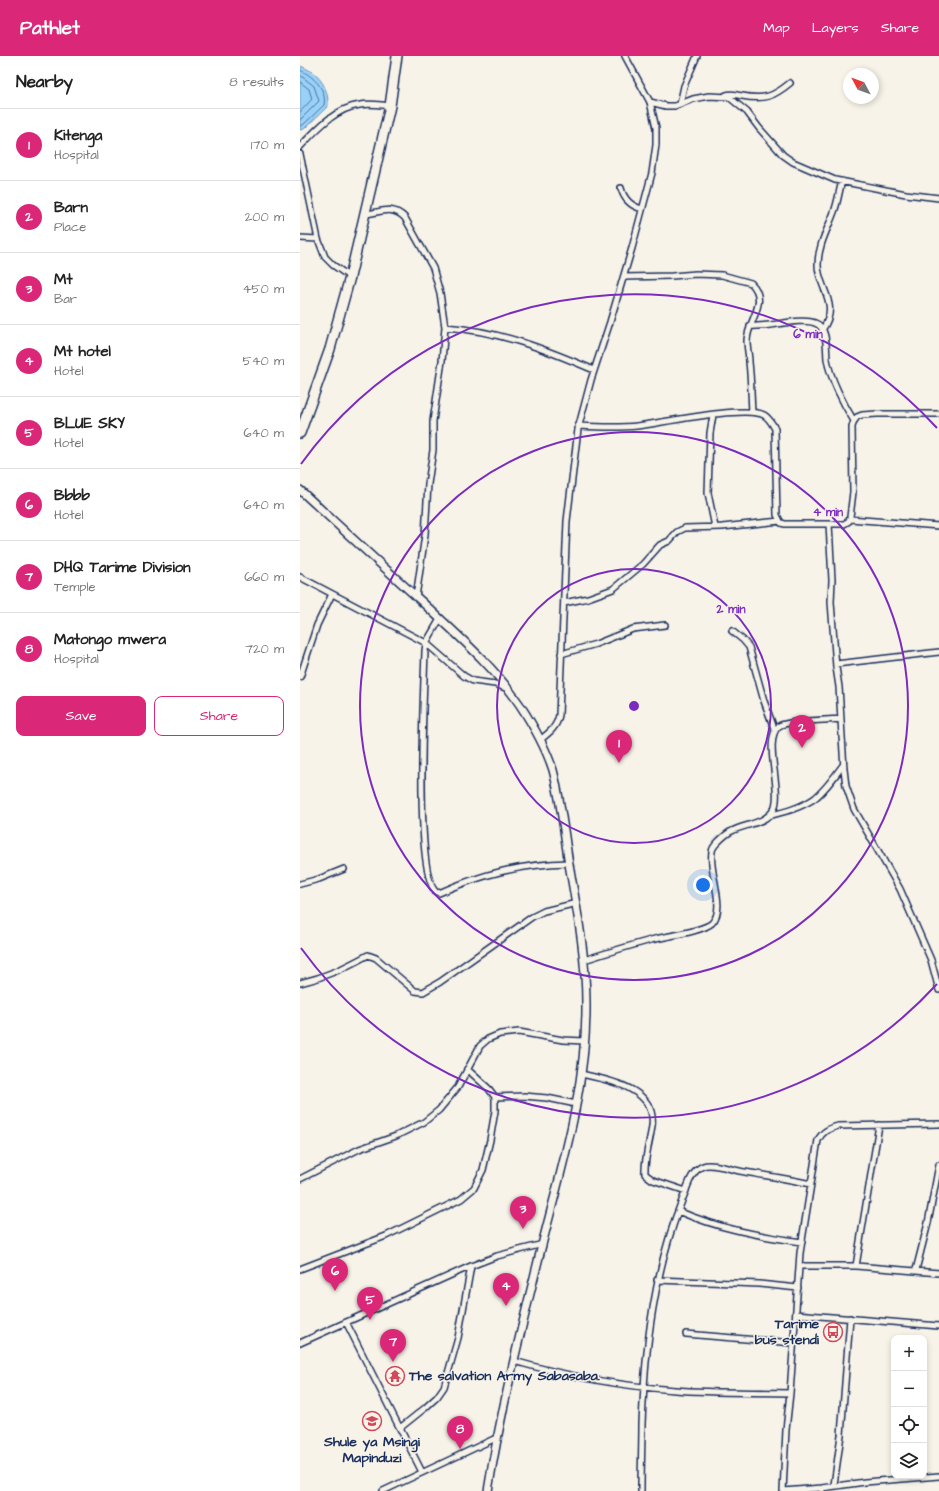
<!DOCTYPE html>
<meta charset="utf-8">
<style>
body{margin:0;font-family:"Architects Daughter",sans-serif;background:#f6f6f6;color:#222}
.controls{position:absolute;right:12px;bottom:12px;display:grid;overflow:hidden;border-radius:8px;box-shadow:0 2px 6px #0003}
.controls button{width:36px;height:36px;display:grid;place-items:center;padding:0;border:0;border-bottom:1px solid #e0e0e0;background:#fff;color:#222;font:20px sans-serif}
.compass{position:absolute;left:543px;top:12px;width:36px;height:36px;border-radius:50%;background:#fff;box-shadow:0 2px 6px #0003;rotate:311deg}
.you{position:absolute;left:403px;top:829px;width:14px;height:14px;margin:-10px;border:3px solid #fff;border-radius:50%;background:#1a73e8;box-shadow:0 0 0 6px #1a73e833}
.badge{display:grid;place-items:center;width:26px;height:26px;border-radius:50%;background:#db2777;color:#fff;font-size:13px;font-weight:700}
.pin{position:absolute;translate:-50% -33px;filter:drop-shadow(0 1px 2px #0008)}
.pin::after{content:'';position:absolute;top:21px;width:14px;height:12px;background:inherit;clip-path:polygon(0 0,100% 0,50% 100%)}
.list{margin:0;padding:0;list-style:none}
h2{display:flex;justify-content:space-between;align-items:center;height:52px;margin:0;padding:0 16px;font-size:17px}
h2 small{font-size:13px;font-weight:400;color:#767676}
.list li{display:grid;grid-template-columns:26px 1fr auto;gap:12px;align-items:center;box-sizing:border-box;height:72px;padding:0 16px;border-top:1px solid #e0e0e0}
.list b{display:block;font-size:15px;white-space:nowrap}
.list p{margin:0;font-size:13px;white-space:nowrap;color:#767676}
.list em{font-size:13px;font-style:normal;color:#767676}
.actions{display:flex;gap:8px;padding:12px 16px}
.actions a{flex:1;padding:9px 0;border:1px solid #db2777;border-radius:8px;text-align:center;font-size:14px;color:#db2777}
.actions .main{background:#db2777;color:#fff}
.icon{flex:none;width:22px;height:22px;fill:none;stroke:currentColor;stroke-width:2;stroke-linecap:round;stroke-linejoin:round}
.map{position:relative;flex:none;width:639px;height:1435px;overflow:hidden}
header{display:flex;align-items:center;gap:24px;box-sizing:border-box;height:56px;padding:0 20px;background:#db2777;color:#fff}
header strong{font-size:19px}
nav{display:flex;gap:22px;margin-inline-start:auto;font-size:14px}
main{display:flex}
aside{flex:1;background:#fff}
.map>svg:first-child{display:block}
</style>
<header>
<strong>Pathlet</strong>
<nav><a>Map</a><a>Layers</a><a>Share</a></nav>
</header>
<main>
<aside>
<h2>Nearby<small>8 results</small></h2>
<ul class="list">
<li><span class="badge">1</span><div><b>Kitenga</b><p>Hospital</p></div><em>170 m</em></li>
<li><span class="badge">2</span><div><b>Barn</b><p>Place</p></div><em>200 m</em></li>
<li><span class="badge">3</span><div><b>Mt</b><p>Bar</p></div><em>450 m</em></li>
<li><span class="badge">4</span><div><b>Mt hotel</b><p>Hotel</p></div><em>540 m</em></li>
<li><span class="badge">5</span><div><b>BLUE SKY</b><p>Hotel</p></div><em>640 m</em></li>
<li><span class="badge">6</span><div><b>Bbbb</b><p>Hotel</p></div><em>640 m</em></li>
<li><span class="badge">7</span><div><b>DHQ Tarime Division</b><p>Temple</p></div><em>660 m</em></li>
<li><span class="badge">8</span><div><b>Matongo mwera</b><p>Hospital</p></div><em>720 m</em></li>
</ul>
<div class="actions"><a class="main">Save</a><a>Share</a></div>
</aside>
<div class="map">
<svg width="639" height="1435" viewBox="0 0 639 1435">
<rect width="100%" height="100%" fill="#f7f3e8"/>
<filter id="ink" filterUnits="userSpaceOnUse"><feTurbulence type="fractalNoise" baseFrequency=".025" numOctaves="2"/><feDisplacementMap in="SourceGraphic" scale="8" xChannelSelector="R" yChannelSelector="G"/><feConvolveMatrix kernelMatrix="1 2 1 2 8 2 1 2 1" color-interpolation-filters="sRGB"/></filter>
<g filter="url(#ink)">
<path fill="#99d2f9" stroke="#6791bb" d="M0,10C18,16 29,31 28,50L4,73L0,74Z"/>
<g fill="none" stroke-linecap="round" stroke-linejoin="round">
<path stroke="#4d709c" stroke-width="1" d="M0,14C13,20 27,33 24,49L3,69L0,70
M0,19L14,30L19,45L0,64
M0,26L9,33L12,43L0,56"/>
<defs>
<path id="minor" d="M426,39C432,37 436,39 442,40C464,44 473,41 490,27
M350,46L366,50H375L393,43L409,40L429,41L447,56L459,72L483,99L493,106L535,124L606,138L639,142
M380,48L384,30L397,0
M0,91C16,74 35,52 60,49C70,47 80,49 90,50
M0,98L18,183L25,201L33,209L50,221
M321,132C324,144 331,150 342,153
M66,158C82,156 93,149 105,162L133,212L140,237L145,271L142,305L133,365V394L128,428L125,479L116,541
M0,182L18,183
M324,221L372,220L396,218L422,219L451,227C470,246 447,265 447,285C447,292 449,299 449,306C451,323 451,340 452,356
M450,270C468,272 501,261 515,267C528,271 526,293 527,303C530,322 544,349 554,365
M145,271C199,275 245,293 294,314
M522,274C541,248 518,232 518,209C518,189 528,173 534,156C538,146 539,135 542,125
M413,359L410,377L408,437L415,471
M278,370C298,371 318,372 337,370C361,367 445,349 464,359C469,362 472,367 475,373L477,459L481,467L485,468H544L549,465L550,461L553,436L552,371L554,365L557,361L562,359L577,358H639
M550,463L639,470
M529,468L532,524L531,546L536,611L539,631L544,713L546,730L554,753L600,833L631,904L639,934
M0,521L126,587L164,620L173,625L195,628L208,633
M264,547L288,542L313,533L343,508L360,489L369,485L377,476L385,472L422,471L480,465
M140,563L126,587L125,595C124,632 114,818 136,836L139,837C182,818 222,808 269,807
M432,575L443,584L449,591L464,645L475,675
M261,598L296,588L333,573L365,569
M536,608L639,596
M0,621L17,569L32,538
M240,684C249,677 257,671 259,659L267,465L278,373L291,324L310,266L332,192L352,117L356,89V72L350,46L325,0
M468,760C484,756 501,752 515,742C526,733 535,720 543,709
M0,828L19,823L44,813
M284,904C306,897 329,890 351,884C365,880 402,876 412,867C427,852 408,816 412,796C412,792 415,789 418,786C422,782 427,777 432,775C445,768 466,768 474,753C483,734 462,684 479,670C485,665 530,664 541,663
M0,927C26,921 44,912 68,899L76,902L115,935L123,936L140,926L232,861L244,855L277,847
M281,1018C308,1024 357,1032 352,1070C350,1086 344,1102 345,1118L353,1124L386,1135
M195,1041L224,1040L247,1042L276,1048
M0,1123L59,1093L96,1080L124,1066L139,1054L158,1031L180,990L188,983L200,978L219,976L263,984L284,985
M378,1155C417,1172 459,1180 502,1186
M499,1210H556L639,1217
M556,1210L579,1069
M0,1213L86,1180L161,1143L174,1132L183,1114L190,1084L195,1055V1041L189,1033L167,1013
M616,1214L628,1167L639,1109
M357,1224L459,1228L498,1232
M496,1258L639,1270
M46,1266L122,1416
M386,1278L494,1287
M0,1287L171,1210L197,1200L243,1188
M214,1305C266,1320 321,1330 375,1334C413,1337 452,1336 490,1337
M100,1372L125,1352L137,1341L144,1331L158,1282L171,1210
M534,1429L541,1379L550,1262
M522,1432L565,1426L639,1420
M83,1435L196,1382
M341,1435C341,1413 342,1390 342,1368C345,1291 354,1214 383,1142C388,1130 391,1115 403,1110C413,1106 434,1115 445,1116C467,1120 489,1123 511,1128
M483,1435L486,1374L490,1337L500,1197L518,1084C523,1075 528,1073 538,1070L639,1068
M483,1435L522,1432V1434"/>
<path id="secondary" d="M0,434C40,471 80,508 120,544C155,577 193,609 220,649C233,669 246,692 253,714C261,745 264,777 269,808C277,854 286,900 286,947C287,1030 262,1110 242,1189C222,1270 201,1352 188,1435"/>
<path id="trunk" d="M0,377L30,293L50,221L90,50L97,0"/>
</defs>
<use href="#minor" stroke="#1b2f5e" stroke-width="8"/>
<use href="#secondary" stroke="#1b2f5e" stroke-width="10"/>
<use href="#trunk" stroke="#1b2f5e" stroke-width="12"/>
<use href="#minor" stroke="#f7f3e8" stroke-width="5"/>
<use href="#secondary" stroke="#f7f3e8" stroke-width="7"/>
<use href="#trunk" stroke="#f7f3e8" stroke-width="9"/>
</g>
</g>
<g fill="none" stroke="#7b2cbf" stroke-width="2">
<circle cx="334" cy="650" r="137"/>
<circle cx="334" cy="650" r="274"/>
<path d="M637 928A411 411 0 0 1 1 892M1 408A411 411 0 0 1 637 372"/>
</g>
<defs>
<symbol id="bus-ring" viewBox="-11 -11 22 22"><circle r="9.5" fill="#f7f3e8" stroke="#d1495b" stroke-width="1.5"/><path d="M-5-6H5V4H4V6H2V4H-2V6H-4V4H-5ZM-3.5-4V0h7V-4ZM-3.5 1.2v1.5H-2V1.2ZM2 1.2v1.5H3.5V1.2Z" fill="#d1495b"/></symbol>
<symbol id="temple-ring" viewBox="-11 -11 22 22"><circle r="9.5" fill="#f7f3e8" stroke="#d1495b" stroke-width="1.5"/><path d="M0-6L5-2H3V0L6.5 2.5H4V6H1.5V3h-3V6H-4V2.5H-6.5L-3 0V-2H-5Z" fill="#d1495b"/></symbol>
<symbol id="school-ring" viewBox="-11 -11 22 22"><circle r="9.5" fill="#f7f3e8" stroke="#d1495b" stroke-width="1.5"/><path d="M0-5L7-2L0 1L-7-2ZM-4 1L0 2.5L4 1V4Q0 6-4 4Z" fill="#d1495b"/></symbol>
</defs>
<g fill-rule="evenodd">
<use href="#bus-ring" x="522" y="1265" width="22" height="22"/>
<use href="#temple-ring" x="84" y="1309" width="22" height="22"/>
<use href="#school-ring" x="61" y="1354" width="22" height="22"/>
</g>
<g text-anchor="middle" dominant-baseline="central" stroke-width="3" stroke-linejoin="round" paint-order="stroke">
<g font-size="14" font-weight="bold" fill="#1b2f5e" stroke="#f7f3e8" text-anchor="end">
<text x="519" y="1268">Tarime<tspan x="519" dy="16">bus stendi</tspan></text>
<text x="109" y="1320" text-anchor="start">The salvation Army Sabasaba.</text>
<text x="72" y="1386" text-anchor="middle">Shule ya Msingi<tspan x="72" dy="16">Mapinduzi</tspan></text>
</g>
</g>
<circle cx="334" cy="650" r="6" fill="#7b2cbf" stroke="#f7f3e8" stroke-width="2"/>
<g font-size="12" text-anchor="middle" font-weight="bold" fill="#7b2cbf" stroke="#f7f3e8" stroke-width="3" stroke-linejoin="round" paint-order="stroke">
<text x="508" y="282">6 min</text>
<text x="528" y="460">4 min</text>
<text x="431" y="557">2 min</text>
</g>
</svg>
<div class="controls">
<button>+</button>
<button>−</button>
<button><svg class="icon" aria-label="locate" viewBox="0 0 24 24"><circle cx="12" cy="12" r="6"/><path d="M12 2v4M12 18v4M2 12h4M18 12h4"/></svg></button>
<button><svg class="icon" aria-label="layers" viewBox="0 0 24 24"><path d="M12 4l9 5-9 5-9-5zM3 14l9 5 9-5"/></svg></button>
</div>
<svg class="compass" viewBox="-18 -18 36 36"><path d="M0-13l5 13h-10z" fill="#e53935"/><path d="M0 13l5-13h-10z" fill="#767676"/></svg>
<div class="you"></div>
<div class="pin badge" style="left:319px;top:707px">1</div>
<div class="pin badge" style="left:502px;top:692px">2</div>
<div class="pin badge" style="left:223px;top:1173px">3</div>
<div class="pin badge" style="left:206px;top:1250px">4</div>
<div class="pin badge" style="left:70px;top:1264px">5</div>
<div class="pin badge" style="left:35px;top:1235px">6</div>
<div class="pin badge" style="left:93px;top:1306px">7</div>
<div class="pin badge" style="left:160px;top:1393px">8</div>
</div>
</main>
